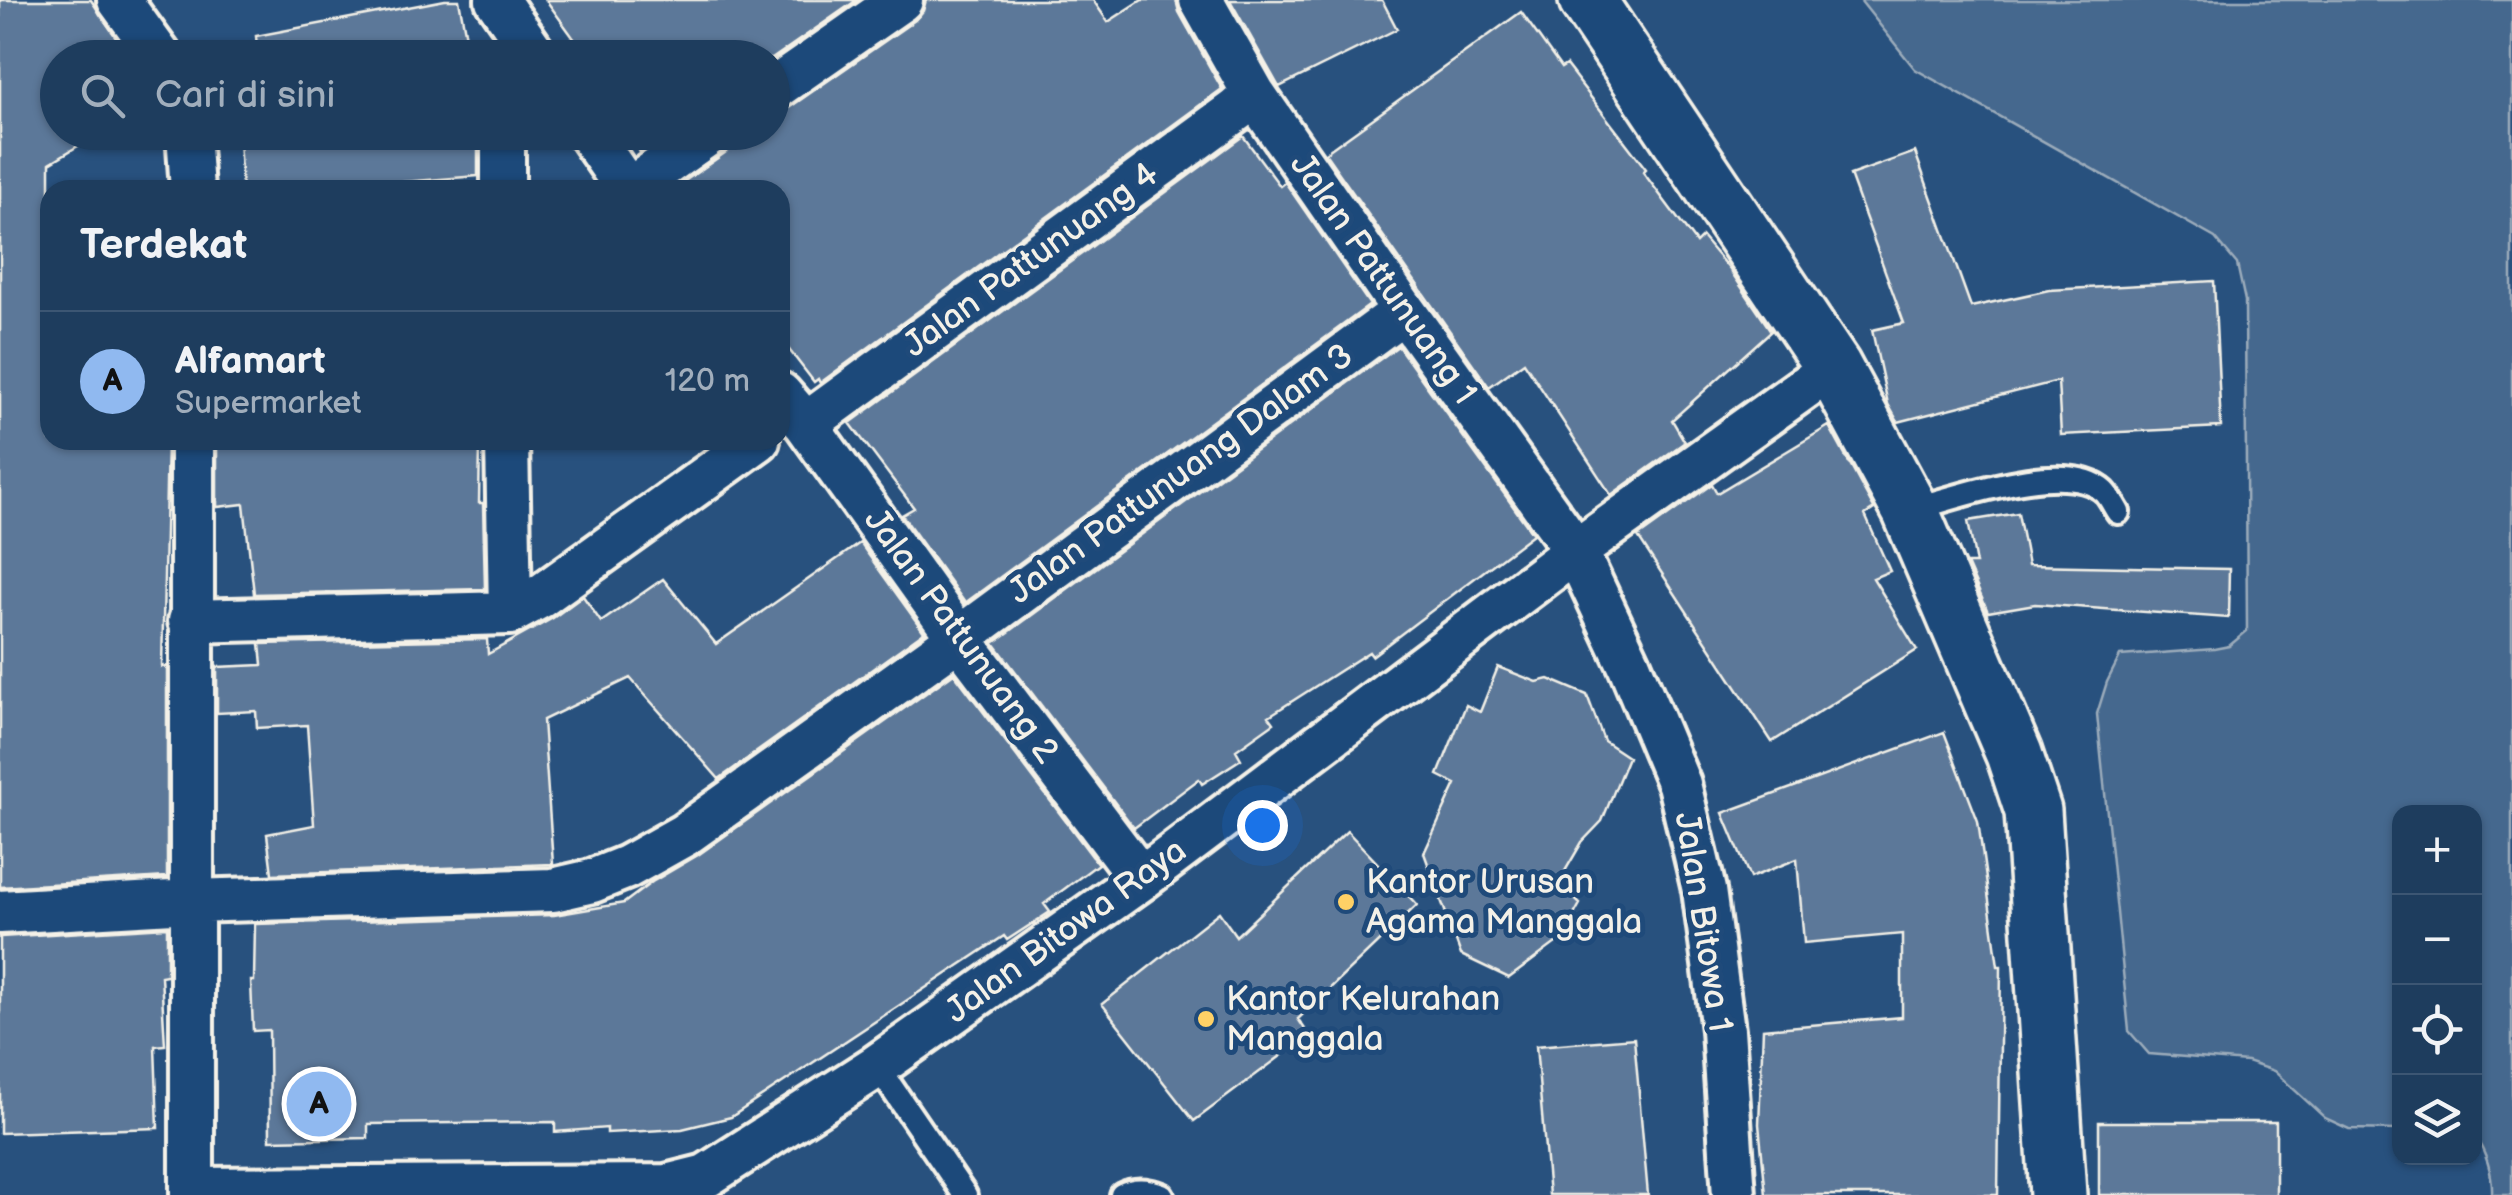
<!DOCTYPE html>
<html lang="id">
<meta charset="utf-8">
<style>
body{margin:0;font-family:"Balsamiq Sans",sans-serif;background:#264464;color:#f1f3f6}
.controls{position:absolute;right:30px;bottom:30px;display:grid;overflow:hidden;border-radius:20px;box-shadow:0 2px 8px #0004}
.controls button{width:90px;height:90px;display:grid;place-items:center;padding:0;border:0;border-bottom:2px solid #3c5673;background:#1e3d5e;color:#f1f3f6;font:50px sans-serif}
.you{position:absolute;left:1262px;top:825px;width:35px;height:35px;margin:-25px;border:8px solid #fff;border-radius:50%;background:#1a73e8;box-shadow:0 0 0 15px #1a73e833}
.badge{display:grid;place-items:center;width:65px;height:65px;border-radius:50%;background:#90b9f0;color:#111;font-size:32px;font-weight:700}
.pin{position:absolute;translate:-50% -50%;border:5px solid #fff;box-shadow:0 2px 10px #0006}
.list{margin:0;padding:0;list-style:none}
h2{display:flex;justify-content:space-between;align-items:center;height:130px;margin:0;padding:0 40px;font-size:42px}
h2 small{font-size:32px;font-weight:400;color:#a1aebc}
.list li{display:grid;grid-template-columns:65px 1fr auto;gap:30px;align-items:center;box-sizing:border-box;height:140px;padding:0 40px;border-top:2px solid #3c5673}
.list b{display:block;font-size:38px;white-space:nowrap}
.list p{margin:0;font-size:32px;white-space:nowrap;color:#a1aebc}
.list em{font-size:32px;font-style:normal;color:#a1aebc}
.icon{flex:none;width:55px;height:55px;fill:none;stroke:currentColor;stroke-width:2;stroke-linecap:round;stroke-linejoin:round}
.map{position:relative;flex:none;width:2512px;height:1195px;overflow:hidden}
.search{position:absolute;background:#1e3d5e;box-shadow:0 2px 8px #0004;left:40px;top:40px;width:750px;height:110px;display:flex;align-items:center;gap:25px;box-sizing:border-box;padding:0 35px;border-radius:55px;color:#a1aebc;font-size:38px}
.panel{position:absolute;background:#1e3d5e;box-shadow:0 2px 8px #0004;left:40px;top:180px;width:750px;height:270px;border-radius:30px}
.map>svg:first-child{display:block}
</style>
<div class="map">
<svg width="2512" height="1195" viewBox="0 0 2512 1195">
<rect width="100%" height="100%" fill="#28517e"/>
<filter id="ink" filterUnits="userSpaceOnUse"><feTurbulence type="fractalNoise" baseFrequency=".01" numOctaves="2"/><feDisplacementMap in="SourceGraphic" scale="20" xChannelSelector="R" yChannelSelector="G"/><feConvolveMatrix kernelMatrix="1 2 1 2 8 2 1 2 1" color-interpolation-filters="sRGB"/></filter>
<g filter="url(#ink)">
<path fill="#45688e" stroke="#9cacbb" stroke-width="2.5" d="M1860,0H2512V1195H2492C2493,1173 2487,1155 2475,1136L2474,812H2400L2399,1130L2349,1129L2325,1118L2274,1071L2247,1062L2149,1054L2129,1031L2097,714L2107,682L2120,656L2214,649L2229,646L2247,631L2245,301L2237,264L2215,238L1915,69Z"/>
<path fill="#5b7899" stroke="#f4f1e8" stroke-width="2.5" d="M0,0H91L130,58H58V132H101L50,163V440H167L162,667L167,666V877L0,887Z
M445,0H459L470,58H258L256,36Z
M546,0H857L772,59L588,58Z
M926,0H1093L1108,22L1142,0H1176L1179,12L1222,89L820,383L818,379L814,382L780,338V190H672L726,152L733,143L736,132H772V115L786,110L915,20L923,11Z
M1230,0H1382L1397,29L1279,87Z
M1521,12L1561,68L1566,65L1646,169L1643,172L1696,243L1702,237L1730,270L1771,331L1672,420L1685,442L1611,495L1524,362L1489,387L1325,153Z
M328,132H478V176L366,185V190H242L239,139Z
M627,132H667L640,152Z
M1243,136L1280,186L1285,182L1370,305L965,603L902,515L914,508L850,423Z
M1915,152L1971,307L2049,290L2214,281L2221,427L2061,435L2058,381L1898,422L1888,404L1872,330L1904,323L1850,175Z
M1398,346L1533,534L1372,656L1369,652L1269,716L1274,723L1236,750L1241,759L1202,784L1199,779L1134,828L994,643Z
M1829,426L1874,509L1865,515L1890,571L1873,578L1917,650L1772,742L1638,537L1712,484L1717,493Z
M217,440L480,442L479,503H483L485,589L254,594L244,504L217,507Z
M2018,513L2028,565L2229,569L2228,618L2035,604L1988,612L1967,564H1976L1968,521Z
M860,543L924,632L719,779L630,678L543,720L553,864L272,874L267,834L314,825L307,725L257,728L256,711L217,713V667L262,665L260,644L487,639L488,654L553,618L583,596L601,622L663,579L716,644Z
M1498,667L1537,682L1549,679L1587,695L1604,741L1628,757L1602,821L1582,842L1558,883L1580,904L1560,940L1509,978L1461,955L1424,853L1456,784L1438,775L1466,705L1480,712Z
M954,673L1098,864L1044,904L1050,912L1007,940L1004,936L731,1117L682,1129L607,1133V1128L555,1132V1122L368,1124V1138L270,1140L269,1030L253,1031L251,981H254L255,924L554,915L624,903L652,882L698,855Z
M1944,732L1978,821L1998,966H2001L1998,1195H1766L1759,1124L1763,1029L1902,1017V934L1804,943L1797,859L1750,878L1723,813Z
M1347,831L1417,905L1298,1019L1309,1035L1194,1121L1102,1004L1219,912L1236,936Z
M167,927V975L161,976L165,1045L155,1046L158,1128L0,1133V937Z
M1634,1038L1648,1195H1549L1536,1046Z
M2099,1122H2276V1195H2099Z"/>
<g fill="none" stroke-linecap="round" stroke-linejoin="round">
<defs>
<path id="lane" d="M1910,510C1955,498 2067,456 2105,492C2110,497 2114,506 2118,512
M877,1066L965,1195
M1122,1195C1135,1188 1149,1190 1162,1195"/>
<path id="street" d="M119,0L161,58
M497,0L537,58
M1201,0L1254,94L1404,311L1576,551L1629,664L1679,784L1704,890L1723,1030L1734,1195
M772,90L901,0
M188,132L192,190
M503,132V190
M588,132L628,190
M629,190L711,132
M780,394L806,424L959,638L1141,879
M806,424L1236,110L1254,94
M192,440V1195
M510,613L541,596L758,440
M190,621L510,613L507,440
M0,912L190,901L553,890L592,881L627,867L684,835L959,638L1404,311
M192,1189L666,1186L706,1176L877,1066L1141,879L1576,551L1833,367"/>
<path id="secondary" d="M1587,0L1833,367L1910,510L2014,754L2033,811L2058,1195"/>
</defs>
<use href="#lane" stroke="#f4f1e8" stroke-width="30"/>
<use href="#street" stroke="#f4f1e8" stroke-width="50"/>
<use href="#secondary" stroke="#f4f1e8" stroke-width="62"/>
<use href="#lane" stroke="#1f4a7a" stroke-width="22"/>
<use href="#street" stroke="#1f4a7a" stroke-width="42"/>
<use href="#secondary" stroke="#1f4a7a" stroke-width="55"/>
</g>
</g>
<g fill="#ffd166" stroke="#1f4a7a" stroke-width="4">
<circle cx="1346" cy="902" r="10"/>
<circle cx="1206" cy="1019" r="10"/>
</g>
<g text-anchor="middle" dominant-baseline="central" stroke-width="10" stroke-linejoin="round" paint-order="stroke">
<g font-size="35" fill="#f4f1e8" stroke="#1f4a7a">
<text transform="translate(1031 260) rotate(-36)">Jalan Pattunuang 4</text>
<text transform="translate(1383 279) rotate(55)">Jalan Pattunuang 1</text>
<text transform="translate(1181 474) rotate(-36)">Jalan Pattunuang Dalam 3</text>
<text transform="translate(961 636) rotate(54)">Jalan Pattunuang 2</text>
<text transform="translate(1703 922) rotate(81)">Jalan Bitowa 1</text>
<text transform="translate(1066 931) rotate(-36)">Jalan Bitowa Raya</text>
</g>
<g font-size="35" fill="#f4f1e8" stroke="#1f4a7a" text-anchor="start">
<text x="1366" y="882">Kantor Urusan<tspan x="1366" dy="40">Agama Manggala</tspan></text>
<text x="1226" y="999">Kantor Kelurahan<tspan x="1226" dy="40">Manggala</tspan></text>
</g>
</g>
</svg>
<div class="controls">
<button>+</button>
<button>−</button>
<button><svg class="icon" aria-label="locate" viewBox="0 0 24 24"><circle cx="12" cy="12" r="6"/><path d="M12 2v4M12 18v4M2 12h4M18 12h4"/></svg></button>
<button><svg class="icon" aria-label="layers" viewBox="0 0 24 24"><path d="M12 4l9 5-9 5-9-5zM3 14l9 5 9-5"/></svg></button>
</div>
<div class="you"></div>
<div class="pin badge" style="left:319px;top:1104px">A</div>
<div class="search"><svg class="icon" aria-label="search" viewBox="0 0 24 24"><circle cx="10" cy="10" r="6"/><path d="M15 15l6 6"/></svg>Cari di sini</div>
<section class="panel">
<h2>Terdekat<small></small></h2>
<ul class="list">
<li><span class="badge">A</span><div><b>Alfamart</b><p>Supermarket</p></div><em>120 m</em></li>
</ul>
</section>
</div>
